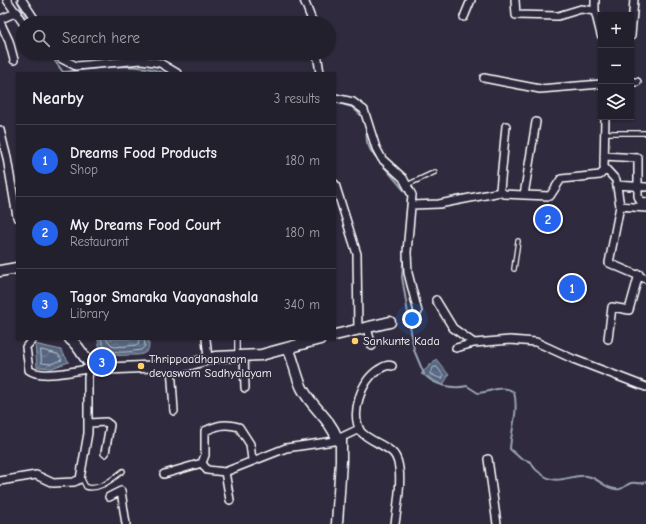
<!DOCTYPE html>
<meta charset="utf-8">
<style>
body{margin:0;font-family:"Comic Neue",sans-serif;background:#2b2836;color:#f1f3f6}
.controls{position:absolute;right:12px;top:12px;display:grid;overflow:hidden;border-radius:0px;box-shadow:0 1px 3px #0004}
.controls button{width:36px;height:36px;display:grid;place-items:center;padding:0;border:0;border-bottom:1px solid #403e4a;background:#23202e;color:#f1f3f6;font:20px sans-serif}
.you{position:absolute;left:412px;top:319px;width:14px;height:14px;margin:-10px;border:3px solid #fff;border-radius:50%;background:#1a73e8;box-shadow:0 0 0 6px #1a73e833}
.badge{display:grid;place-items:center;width:26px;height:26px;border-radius:50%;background:#2563eb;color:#fff;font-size:13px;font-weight:700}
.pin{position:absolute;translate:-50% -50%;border:2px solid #fff;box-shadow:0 1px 4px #0006}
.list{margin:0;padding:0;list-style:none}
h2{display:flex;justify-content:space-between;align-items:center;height:52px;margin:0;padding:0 16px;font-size:17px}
h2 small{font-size:13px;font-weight:400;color:#a3a3aa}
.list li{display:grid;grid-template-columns:26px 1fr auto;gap:12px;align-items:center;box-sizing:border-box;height:72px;padding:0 16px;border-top:1px solid #403e4a}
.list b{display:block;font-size:15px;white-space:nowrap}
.list p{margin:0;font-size:13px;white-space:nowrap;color:#a3a3aa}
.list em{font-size:13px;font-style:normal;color:#a3a3aa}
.icon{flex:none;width:22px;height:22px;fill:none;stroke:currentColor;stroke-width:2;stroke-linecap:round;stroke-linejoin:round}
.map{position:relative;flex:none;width:646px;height:524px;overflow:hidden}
.search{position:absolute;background:#23202e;box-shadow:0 1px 3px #0004;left:16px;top:16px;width:320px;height:44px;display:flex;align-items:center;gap:10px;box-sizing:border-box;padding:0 14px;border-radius:22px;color:#a3a3aa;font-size:15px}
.panel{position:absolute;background:#23202e;box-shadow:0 1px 3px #0004;left:16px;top:72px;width:320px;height:268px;border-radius:0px}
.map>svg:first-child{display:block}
</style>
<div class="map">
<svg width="646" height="524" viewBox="0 0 646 524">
<defs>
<pattern id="water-waves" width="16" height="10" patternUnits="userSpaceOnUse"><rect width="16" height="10" fill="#55657f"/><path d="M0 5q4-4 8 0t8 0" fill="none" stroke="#6e7c92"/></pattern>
</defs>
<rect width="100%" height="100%" fill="#2f2a3d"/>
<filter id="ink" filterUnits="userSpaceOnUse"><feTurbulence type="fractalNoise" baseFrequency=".025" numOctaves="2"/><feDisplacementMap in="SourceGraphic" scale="8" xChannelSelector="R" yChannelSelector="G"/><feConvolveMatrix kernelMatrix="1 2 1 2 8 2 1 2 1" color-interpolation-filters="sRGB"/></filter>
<g filter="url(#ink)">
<path fill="url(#water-waves)" stroke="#99a3b2" d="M98,339H148C149,343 150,348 147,351C142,356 135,355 129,355C116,356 98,357 98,339Z
M35,344L61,350L69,362L52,368L37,367Z
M436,359L449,375L443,385L421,374Z"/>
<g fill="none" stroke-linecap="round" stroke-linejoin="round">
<path stroke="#bbc1cc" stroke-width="1" d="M101,339C105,357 127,352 141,350L145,346L144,339
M106,339L114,347L138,345L139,339
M41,350L58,354L62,360L51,364L42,363Z
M434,367H437L443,375L442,379L430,374Z"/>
<path stroke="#99a3b2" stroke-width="2" d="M17,0L29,23
M49,53L63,72C93,69 136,60 163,73
M335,102L352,107L363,117
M366,129L367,142L371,151L408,195L402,277L414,350L424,374
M427,377C437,386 454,389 467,386L478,393C491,392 502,384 514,392C519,411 511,430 510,449L520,458L531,462C534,469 537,471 543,475C558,486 570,474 587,476C599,478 607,491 620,489C624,488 627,484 631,483C636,482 641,485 646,482"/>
<defs>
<path id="lane" d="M605,133H646
M407,185L435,172
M514,269L518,241
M237,339V355
M81,477L86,487C100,491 113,478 123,471"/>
<path id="street" d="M7,0L23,23
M22,0L37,23
M304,0L313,23
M515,0L516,15L558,16L581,9L595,11V0
M595,11L601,35
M464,17L471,0
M0,22L9,41L14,60
M0,22L1,19L17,12
M631,36L634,0
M55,53L62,59L76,66L142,60L160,63L177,73
M317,53L320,73
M484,78L540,89L601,84
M631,82H637
M335,98L353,102L364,110L376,148L382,159L403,178L412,195L407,252L408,273L418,312
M605,117L604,167L616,180L620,206L609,263L646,279
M506,126L500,190L504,194L524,195L536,122
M0,130L7,158L17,217
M604,156L638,158V196L640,201L646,202
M335,184L357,254L358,330
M617,185L646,187
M524,195L550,196L561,179L600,175L605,170
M412,205L439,204L501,192
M620,206L646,208
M436,300L453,328L474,343L456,348
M367,328L372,346
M33,339L26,347L29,370C41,379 73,371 88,369
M206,339L208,359
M608,339L612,307L629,310L639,274
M474,343L510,340L536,342L573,359L646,387
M244,355L245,388
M171,366L174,411
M392,366C387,364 383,367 378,370C361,381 350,414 361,432C370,441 383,444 392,452C406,464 397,507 395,524
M89,423L106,422L110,425L105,453
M488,459L497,524
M202,463L205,455V431C218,425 225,423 239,427L250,444L252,460
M225,472L230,500
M164,474L202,463L207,470L225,472L286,448L341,440L342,437L359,429
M0,481L36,475L53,483L74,482L80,479L88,433V378L90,366
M109,497L121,491L126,524"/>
<path id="secondary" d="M0,271L17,268
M335,335L390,322
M70,339C81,347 84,361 96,369L188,365L215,357L261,355L320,339
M288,348C294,361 296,376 302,388C312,408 329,417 337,438L341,440V461L337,524"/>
</defs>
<use href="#lane" stroke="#fff" stroke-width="6"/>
<use href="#street" stroke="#fff" stroke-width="10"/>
<use href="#secondary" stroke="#fff" stroke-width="13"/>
<use href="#lane" stroke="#2f2a3d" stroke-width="3.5"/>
<use href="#street" stroke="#2f2a3d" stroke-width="7"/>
<use href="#secondary" stroke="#2f2a3d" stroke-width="10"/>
</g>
</g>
<g fill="#ffd166" stroke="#2f2a3d" stroke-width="1.5">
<circle cx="355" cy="341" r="4"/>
<circle cx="141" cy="366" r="4"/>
</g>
<g text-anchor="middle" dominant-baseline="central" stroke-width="3" stroke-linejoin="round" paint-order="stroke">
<g font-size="12" fill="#fff" stroke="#2f2a3d" text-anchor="start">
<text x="363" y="341">Sankunte Kada</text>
<text x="149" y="359">Thrippaadhapuram<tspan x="149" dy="14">devaswom Sadhyalayam</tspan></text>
</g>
</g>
</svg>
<div class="controls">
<button>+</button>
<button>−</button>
<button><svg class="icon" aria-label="layers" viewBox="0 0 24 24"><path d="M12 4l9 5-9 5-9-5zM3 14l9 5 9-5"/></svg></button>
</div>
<div class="you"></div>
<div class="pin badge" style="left:572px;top:288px">1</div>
<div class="pin badge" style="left:548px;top:219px">2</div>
<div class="pin badge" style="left:102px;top:362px">3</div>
<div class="search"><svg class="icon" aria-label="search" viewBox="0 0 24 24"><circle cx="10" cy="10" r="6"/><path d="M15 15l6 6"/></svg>Search here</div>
<section class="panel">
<h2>Nearby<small>3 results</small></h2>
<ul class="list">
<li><span class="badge">1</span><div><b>Dreams Food Products</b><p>Shop</p></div><em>180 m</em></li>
<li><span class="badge">2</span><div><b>My Dreams Food Court</b><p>Restaurant</p></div><em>180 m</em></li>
<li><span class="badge">3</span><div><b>Tagor Smaraka Vaayanashala</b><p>Library</p></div><em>340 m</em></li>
</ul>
</section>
</div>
